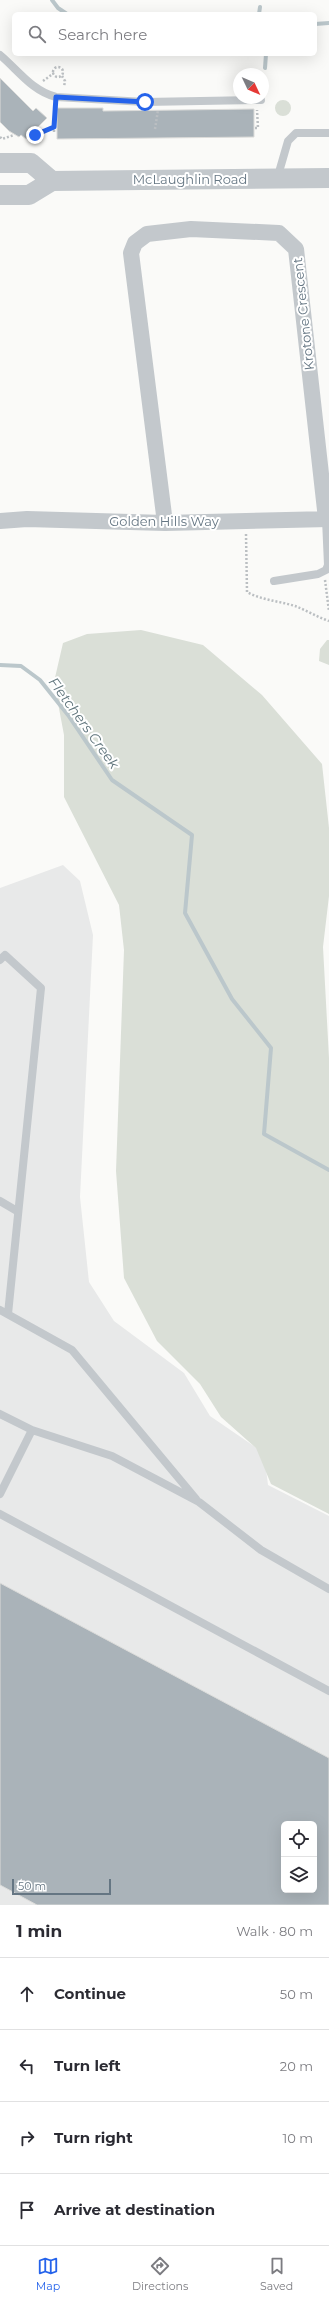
<!DOCTYPE html>
<meta charset="utf-8">
<style>
body{margin:0;font-family:Montserrat,sans-serif;background:#f2f2f3;color:#2b2b33}
.controls{position:absolute;right:12px;bottom:12px;display:grid;overflow:hidden;border-radius:6px;box-shadow:0 4px 16px #0002}
.controls button{width:36px;height:36px;display:grid;place-items:center;padding:0;border:0;border-bottom:1px solid #e1e1e2;background:#fff;color:#2b2b33;font:20px sans-serif}
.compass{position:absolute;left:233px;top:68px;width:36px;height:36px;border-radius:50%;background:#fff;box-shadow:0 4px 16px #0002;rotate:134deg}
.scale{position:absolute;left:12px;bottom:10px;width:99px;box-sizing:border-box;padding-left:4px;border:2px solid #657683;border-top:0;font-size:11px;line-height:14px;white-space:nowrap;color:#657683;-webkit-text-stroke:3px #fff;paint-order:stroke}
.stop{position:absolute;width:12px;height:12px;margin:-9px;border:3px solid #2563eb;border-radius:50%;background:#fff}
.stop.end{background:#2563eb;border-color:#fff;box-shadow:0 1px 4px #0008}
.list{margin:0;padding:0;list-style:none}
h2{display:flex;justify-content:space-between;align-items:center;height:52px;margin:0;padding:0 16px;font-size:17px}
h2 small{font-size:13px;font-weight:400;color:#7c7c81}
.list li{display:grid;grid-template-columns:26px 1fr auto;gap:12px;align-items:center;box-sizing:border-box;height:72px;padding:0 16px;border-top:1px solid #e1e1e2}
.list b{display:block;font-size:15px;white-space:nowrap}
.list em{font-size:13px;font-style:normal;color:#7c7c81}
.icon{flex:none;width:22px;height:22px;fill:none;stroke:currentColor;stroke-width:2;stroke-linecap:round;stroke-linejoin:round}
.map{position:relative;flex:none;width:329px;height:1905px;overflow:hidden}
.search{position:absolute;background:#fff;box-shadow:0 4px 16px #0002;left:12px;right:12px;top:12px;height:44px;display:flex;align-items:center;gap:10px;box-sizing:border-box;padding:0 14px;border-radius:6px;color:#7c7c81;font-size:15px}
.sheet{height:340px;background:#fff}
nav{display:flex;justify-content:space-around;align-items:center;box-sizing:border-box;height:56px;border-top:1px solid #e1e1e2;background:#fff;font-size:11px;color:#7c7c81}
nav a{display:grid;justify-items:center;gap:2px}
nav .on{color:#2563eb}
.map>svg:first-child{display:block}
</style>
<div class="map">
<svg width="329" height="1905" viewBox="0 0 329 1905">
<rect width="100%" height="100%" fill="#fafaf8"/>
<path fill="#e8e9e9" fill-rule="evenodd" d="M63,865L80,881L93,935L80,1197L89,1282L114,1321L184,1373L210,1416L264,1453L268,1485L329,1516V1905H0V888ZM284,1824H314V1890H284Z"/>
<path fill="#dadfd7" d="M275 108a8 8 0 1 1 16 0a8 8 0 1 1-16 0Z
M141,630L203,645L262,695L322,764L329,828V896L323,947L329,1058V1514L271,1484L256,1448L221,1417L200,1384L157,1341L124,1278L116,1171L124,950L119,905L64,797V735L54,682L63,643L87,634Z
M327,640H329V665L319,661L320,649Z"/>
<g fill="none" stroke-linecap="round" stroke-linejoin="round">
<path stroke="#bbc7cb" stroke-width="4" d="M52,0L58,8L67,14
M259,14L260,7
M315,24L329,23
M265,68L266,54
M0,665L21,666L40,680L68,715L112,780L192,835L185,913L232,999L271,1048L264,1134L329,1170"/>
</g>
<path fill="#aab3b9" stroke="#dcdcda" fill-rule="evenodd" d="M0,78L33,111L36,108L47,118L26,139L21,135L19,137L9,131L0,122Z
M57,108H103V111L254,109V137L57,139Z
M0,1583L329,1758V1905H37L0,1885ZM284,1824H314V1890H284Z"/>
<g fill="none" stroke-linecap="round" stroke-linejoin="round">
<path stroke="#bbbfc2" stroke-width="2.5" stroke-dasharray="2 2" stroke-linecap="butt" d="M53 72a5 5 0 1 1 10 0a5 5 0 1 1-10 0Z
M62,76L65,81L64,87
M43,81L54,73
M255,128H258L257,110
M155,129L158,110
M54,132L55,107
M35,135L54,127
M0,137L2,139L14,135
M246,534L247,592C261,600 279,601 295,606C306,610 317,617 329,621
M325,580L329,611"/>
<path stroke="#c3c8cc" stroke-width="8" d="M0,55C18,70 32,91 56,97L145,102L261,100
M277,179L288,141L296,133H329
M274,581L318,574L326,570L328,565L326,519
M0,960L5,955L41,988L8,1314
M0,1201L17,1211
M0,1310L72,1350L196,1499
M0,1414L32,1430L112,1456L199,1502L261,1550L329,1589
M0,1494L32,1430
M0,1514L329,1691"/>
<path stroke="#c3c8cc" stroke-width="16" d="M0,521L27,519L165,523L329,519
M165,523L131,253L135,243L147,234L191,229L279,233L296,249L326,519"/>
<path stroke="#c3c8cc" stroke-width="20" d="M0,163H31L52,181
M0,195H29L52,181L329,178"/>
</g>
<g fill="none" stroke-linecap="round" stroke-linejoin="round">
<path stroke="#2563eb" stroke-width="5" d="M35,135L54,127L56,97L145,102"/>
</g>
<g text-anchor="middle" dominant-baseline="central" stroke-width="4" stroke-linejoin="round" paint-order="stroke">
<g font-size="13" fill="#657683" stroke="#fff">
<text x="190" y="179">McLaughlin Road</text>
<text transform="translate(303 314) rotate(-96)">Krotone Crescent</text>
<text x="164" y="521">Golden Hills Way</text>
</g>
<g font-size="14" font-style="italic" fill="#60757c" stroke="#fff">
<text transform="translate(84 723) rotate(54)">Fletchers Creek</text>
</g>
</g>
</svg>
<div class="controls">
<button><svg class="icon" aria-label="locate" viewBox="0 0 24 24"><circle cx="12" cy="12" r="6"/><path d="M12 2v4M12 18v4M2 12h4M18 12h4"/></svg></button>
<button><svg class="icon" aria-label="layers" viewBox="0 0 24 24"><path d="M12 4l9 5-9 5-9-5zM3 14l9 5 9-5"/></svg></button>
</div>
<svg class="compass" viewBox="-18 -18 36 36"><path d="M0-13l5 13h-10z" fill="#e53935"/><path d="M0 13l5-13h-10z" fill="#7c7c81"/></svg>
<div class="scale">50 m</div>
<div class="stop" style="left:145px;top:102px"></div>
<div class="stop end" style="left:35px;top:135px"></div>
<div class="search"><svg class="icon" aria-label="search" viewBox="0 0 24 24"><circle cx="10" cy="10" r="6"/><path d="M15 15l6 6"/></svg>Search here</div>
</div>
<section class="sheet">
<h2>1 min<small>Walk · 80 m</small></h2>
<ul class="list">
<li><svg class="icon" aria-label="ahead" viewBox="0 0 24 24"><path d="M12 20V5M6 11l6-6 6 6"/></svg><div><b>Continue</b></div><em>50 m</em></li>
<li><svg class="icon" aria-label="left" viewBox="0 0 24 24"><path d="M17 20v-9H6M10 6l-5 5 5 5"/></svg><div><b>Turn left</b></div><em>20 m</em></li>
<li><svg class="icon" aria-label="right" viewBox="0 0 24 24"><path d="M7 20v-9h11M14 6l5 5-5 5"/></svg><div><b>Turn right</b></div><em>10 m</em></li>
<li><svg class="icon" aria-label="arrive" viewBox="0 0 24 24"><path d="M6 21V4h12l-3 4 3 4H6"/></svg><div><b>Arrive at destination</b></div></li>
</ul>
</section>
<nav>
<a class="on"><svg class="icon" aria-label="map" viewBox="0 0 24 24"><path d="M3 6l6-2 6 2 6-2v14l-6 2-6-2-6 2zM9 4v14M15 6v14"/></svg>Map</a>
<a><svg class="icon" aria-label="directions" viewBox="0 0 24 24"><path d="M12 3l9 9-9 9-9-9zM9 14v-3h6M13 9l2 2-2 2"/></svg>Directions</a>
<a><svg class="icon" aria-label="saved" viewBox="0 0 24 24"><path d="M7 4h10v16l-5-4-5 4z"/></svg>Saved</a>
</nav>
